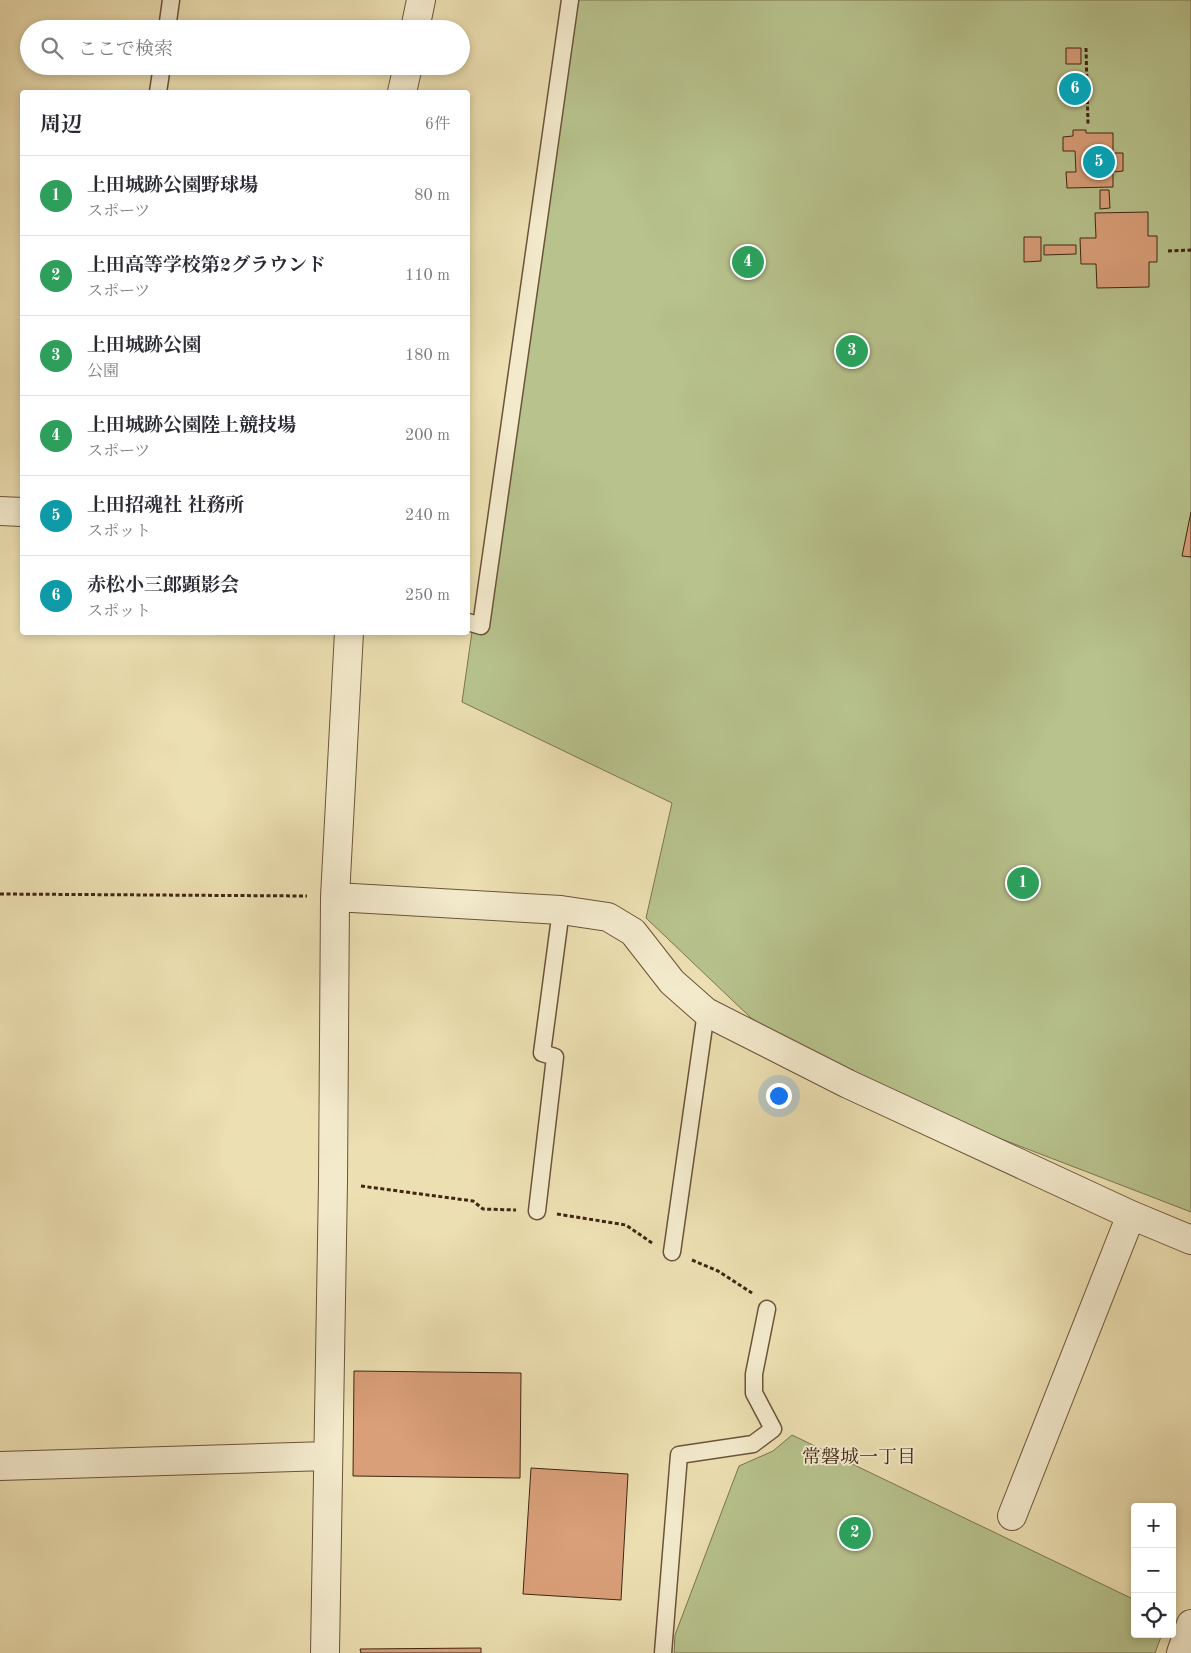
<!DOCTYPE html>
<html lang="ja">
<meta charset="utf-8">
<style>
body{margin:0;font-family:"Old Standard TT","Noto Serif JP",serif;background:#f2f2f3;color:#2b2b33}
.controls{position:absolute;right:15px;bottom:15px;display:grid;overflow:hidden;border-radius:5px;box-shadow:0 2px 8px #0003}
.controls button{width:45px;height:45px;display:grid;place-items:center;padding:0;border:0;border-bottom:1px solid #e1e1e2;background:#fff;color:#2b2b33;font:25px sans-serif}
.you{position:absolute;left:778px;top:1095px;width:18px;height:18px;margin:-12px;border:4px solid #fff;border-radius:50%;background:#1a73e8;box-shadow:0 0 0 8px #1a73e833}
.badge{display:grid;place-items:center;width:32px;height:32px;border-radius:50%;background:#8f2418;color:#fff;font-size:16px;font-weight:700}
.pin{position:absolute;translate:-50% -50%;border:2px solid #fff;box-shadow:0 1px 5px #0006}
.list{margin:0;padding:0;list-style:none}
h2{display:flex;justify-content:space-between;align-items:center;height:65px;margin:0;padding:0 20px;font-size:21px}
h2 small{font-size:16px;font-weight:400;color:#7c7c81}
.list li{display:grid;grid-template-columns:32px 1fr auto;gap:15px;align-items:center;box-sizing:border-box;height:80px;padding:0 20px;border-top:1px solid #e1e1e2}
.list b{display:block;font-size:19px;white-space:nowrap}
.list p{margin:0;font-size:16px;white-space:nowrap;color:#7c7c81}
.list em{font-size:16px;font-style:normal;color:#7c7c81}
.icon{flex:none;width:28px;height:28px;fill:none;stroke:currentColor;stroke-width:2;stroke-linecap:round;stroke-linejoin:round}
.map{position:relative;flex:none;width:1191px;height:1653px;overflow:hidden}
.search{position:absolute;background:#fff;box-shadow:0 2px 8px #0003;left:20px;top:20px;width:450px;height:55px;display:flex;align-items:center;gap:12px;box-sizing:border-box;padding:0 18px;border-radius:28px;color:#7c7c81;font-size:19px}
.panel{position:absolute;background:#fff;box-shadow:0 2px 8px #0003;left:20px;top:90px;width:450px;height:545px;border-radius:5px}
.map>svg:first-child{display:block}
</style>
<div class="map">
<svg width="1191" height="1653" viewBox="0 0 1191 1653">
<rect width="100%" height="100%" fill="#ecdfb1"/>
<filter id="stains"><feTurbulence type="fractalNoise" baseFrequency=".004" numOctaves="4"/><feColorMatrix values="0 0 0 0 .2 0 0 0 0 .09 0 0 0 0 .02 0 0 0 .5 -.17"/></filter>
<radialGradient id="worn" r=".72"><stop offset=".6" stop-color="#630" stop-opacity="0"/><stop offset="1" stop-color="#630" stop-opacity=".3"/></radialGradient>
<path fill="#b7c28c" stroke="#7c7450" d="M562,0H1191V1212L856,1083L751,1018L646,918L672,803L462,702Z
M792,1435L1135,1600V1634H1162L1155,1653H674L675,1635L739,1466L773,1451Z"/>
<path fill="#d99f79" stroke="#402613" d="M1066,48H1081V64H1066Z
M1069,82H1081V97H1069Z
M1073,130H1086V133H1113V153H1123V171L1113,172V187L1067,188L1066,172H1076L1075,151H1063V137L1073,136Z
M1100,190H1109L1110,208L1100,209Z
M1148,212V236H1157V262H1149V287L1097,288L1096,264H1081L1080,238H1096L1095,213Z
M1024,237H1041V261L1024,262Z
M1044,245H1076V254L1044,255Z
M1191,512V557L1182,556Z
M354,1371L521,1373L520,1478L353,1476Z
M531,1468L628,1474L621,1600L523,1594Z
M481,1648V1653H361L360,1649Z"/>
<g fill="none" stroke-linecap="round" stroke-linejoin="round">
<defs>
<path id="lane" d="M167,29L171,0
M158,92L162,66
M468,622L481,626L570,0
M537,1211L555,1057L542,1053L561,910
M672,1252L706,1012
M663,1653L679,1455L753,1444L773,1429L754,1393V1374L767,1309"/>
<path id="street" d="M415,29L421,0
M402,92L408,66
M0,511L22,512
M335,897L561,910L608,917L633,932L672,982L706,1012L848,1084L1131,1215L1191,1240
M0,1466L327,1456
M1012,1516L1131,1215
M325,1653L333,1182L335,897L349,632
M1181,1653L1191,1624"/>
</defs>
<use href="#lane" stroke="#6b543a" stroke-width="19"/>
<use href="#street" stroke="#6b543a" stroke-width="30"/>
<path stroke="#402613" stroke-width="3" stroke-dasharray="4 2.5" stroke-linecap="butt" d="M1086,48L1088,124
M1168,251L1191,250
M0,894L307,896
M361,1186L473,1201L483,1209L516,1210
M557,1214L626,1225L652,1243
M692,1260L718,1271L752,1293"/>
<use href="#lane" stroke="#f3eacc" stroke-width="16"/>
<use href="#street" stroke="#f3eacc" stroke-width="28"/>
</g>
<g text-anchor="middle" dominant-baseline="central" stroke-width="4" stroke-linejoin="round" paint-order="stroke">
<g font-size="19" fill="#402613" stroke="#f3eacc">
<text x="859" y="1458">常磐城一丁目</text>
</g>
</g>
<rect width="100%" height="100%" filter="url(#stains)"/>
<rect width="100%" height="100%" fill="url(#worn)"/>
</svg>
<div class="controls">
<button>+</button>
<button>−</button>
<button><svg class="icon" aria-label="locate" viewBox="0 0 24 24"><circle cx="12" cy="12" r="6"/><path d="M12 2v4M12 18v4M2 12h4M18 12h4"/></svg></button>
</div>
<div class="you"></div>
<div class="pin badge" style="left:1023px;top:883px;background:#2e9e5b">1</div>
<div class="pin badge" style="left:855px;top:1533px;background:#2e9e5b">2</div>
<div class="pin badge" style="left:852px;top:351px;background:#2e9e5b">3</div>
<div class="pin badge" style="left:748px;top:262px;background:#2e9e5b">4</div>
<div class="pin badge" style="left:1099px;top:162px;background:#0f9aa8">5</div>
<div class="pin badge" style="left:1075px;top:89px;background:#0f9aa8">6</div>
<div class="search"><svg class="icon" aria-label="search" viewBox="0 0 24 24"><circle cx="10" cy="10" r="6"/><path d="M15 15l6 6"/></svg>ここで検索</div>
<section class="panel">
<h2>周辺<small>6件</small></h2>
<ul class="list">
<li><span class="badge" style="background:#2e9e5b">1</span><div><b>上田城跡公園野球場</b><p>スポーツ</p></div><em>80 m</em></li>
<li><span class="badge" style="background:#2e9e5b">2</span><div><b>上田高等学校第2グラウンド</b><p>スポーツ</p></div><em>110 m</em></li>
<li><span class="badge" style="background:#2e9e5b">3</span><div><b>上田城跡公園</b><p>公園</p></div><em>180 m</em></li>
<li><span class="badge" style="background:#2e9e5b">4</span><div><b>上田城跡公園陸上競技場</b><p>スポーツ</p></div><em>200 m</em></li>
<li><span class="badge" style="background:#0f9aa8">5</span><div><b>上田招魂社 社務所</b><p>スポット</p></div><em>240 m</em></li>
<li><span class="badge" style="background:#0f9aa8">6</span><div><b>赤松小三郎顕影会</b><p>スポット</p></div><em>250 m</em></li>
</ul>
</section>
</div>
